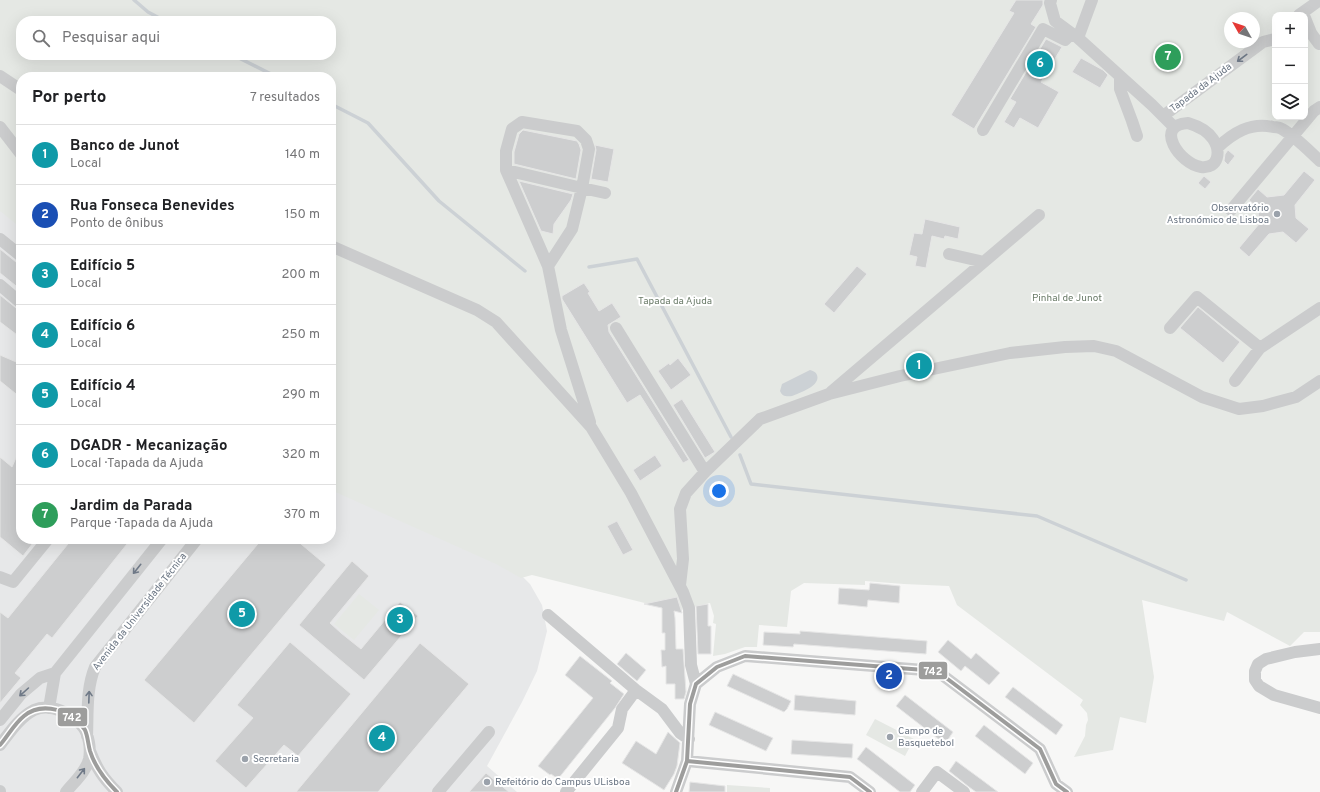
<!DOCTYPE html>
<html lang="pt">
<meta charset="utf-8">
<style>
body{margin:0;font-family:Overpass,sans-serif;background:#f6f6f6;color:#202124}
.controls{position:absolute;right:12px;top:12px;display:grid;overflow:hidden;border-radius:8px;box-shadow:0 4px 16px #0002}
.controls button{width:36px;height:36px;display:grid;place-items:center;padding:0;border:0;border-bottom:1px solid #e0e0e0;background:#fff;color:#202124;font:20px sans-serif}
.compass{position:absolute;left:1224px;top:12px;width:36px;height:36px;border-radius:50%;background:#fff;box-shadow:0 4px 16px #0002;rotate:310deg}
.you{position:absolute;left:719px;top:491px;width:14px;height:14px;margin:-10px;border:3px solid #fff;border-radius:50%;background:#1a73e8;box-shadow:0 0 0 6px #1a73e833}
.badge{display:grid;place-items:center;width:26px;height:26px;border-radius:50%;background:#575b61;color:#fff;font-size:13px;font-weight:700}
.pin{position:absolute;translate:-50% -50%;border:2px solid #fff;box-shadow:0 1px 4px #0006}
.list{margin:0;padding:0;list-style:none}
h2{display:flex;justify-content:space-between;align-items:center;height:52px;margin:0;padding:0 16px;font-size:17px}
h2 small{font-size:13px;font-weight:400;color:#757577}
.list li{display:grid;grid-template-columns:26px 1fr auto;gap:12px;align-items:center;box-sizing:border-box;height:60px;padding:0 16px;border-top:1px solid #e0e0e0}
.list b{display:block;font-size:15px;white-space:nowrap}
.list p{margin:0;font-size:13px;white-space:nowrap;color:#757577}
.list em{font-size:13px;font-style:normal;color:#757577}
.icon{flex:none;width:22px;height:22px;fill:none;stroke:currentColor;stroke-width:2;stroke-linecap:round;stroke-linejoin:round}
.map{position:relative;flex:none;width:1320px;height:792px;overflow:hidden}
.search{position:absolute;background:#fff;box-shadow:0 4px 16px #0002;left:16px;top:16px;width:320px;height:44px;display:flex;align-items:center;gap:10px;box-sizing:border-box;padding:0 14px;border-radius:16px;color:#757577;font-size:15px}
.panel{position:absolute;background:#fff;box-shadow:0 4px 16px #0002;left:16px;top:72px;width:320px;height:472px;border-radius:16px}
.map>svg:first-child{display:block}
</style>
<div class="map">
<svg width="1320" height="792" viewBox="0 0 1320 792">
<rect width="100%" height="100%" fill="#f7f7f6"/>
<path fill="#e7e8e9" d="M0,208L21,225V539H331V469L519,573L530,584L542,605L547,631L537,671L522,702L487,766L517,792H0Z"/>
<path fill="#e5e8e4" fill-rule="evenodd" d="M0,0H1320V632H1304L1290,646L1227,612L1224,621L1142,600L1154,677L1146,723L1120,717L1113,750L1074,757L1085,736L1086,725L1088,720L1087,713L1080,705L1083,700L957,605L949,586L904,584L865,581V585L804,583L791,591L787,627L759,625L757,647H745L725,654L713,656L716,624L713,623L714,616L710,603L677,611L532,575L521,578L496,564L331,490V77H21V228L0,211ZM1275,15H1305V117H1275ZM1230,18H1254V42H1230ZM21,21H331V55H21Z
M359,594L379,610L354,640L334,624Z
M875,719L914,739L905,756L866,735Z
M727,785L770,788V792H727Z"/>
<path fill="#ccd1d5" d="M810,370C813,371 816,372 817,375C821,386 799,393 792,396C786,397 782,396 780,391L782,384Z"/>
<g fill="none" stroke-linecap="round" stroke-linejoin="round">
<path stroke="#ccd1d5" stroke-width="3.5" d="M134,0L148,12L165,21
M233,55L277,77
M331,104L368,123L439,201L525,271
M589,267L637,259L731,437
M740,455L751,484L1037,516L1186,580"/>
</g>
<path fill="#cdcecf" stroke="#e6e6e6" d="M1016,0H1043V5L1031,24L1036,27L974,129L951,115L1014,13L1009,11Z
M1046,39L1062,47L1041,82L1059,92L1038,128L1020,118L1014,128L1004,122L1016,102L1010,99Z
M1081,58L1103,70L1108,75L1100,88L1072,72Z
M523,130L577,141L579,144L581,150L576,179L514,164V152L519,134Z
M595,145L614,149L608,182L591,179L596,150Z
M1228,150L1235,156L1228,165L1224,161L1225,154Z
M1304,171L1315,180L1295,205L1296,218L1309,229L1296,243L1283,232L1269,234L1249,257L1239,248L1259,224L1258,208L1249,200L1258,189L1267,197L1284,195Z
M1204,176L1211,182L1205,189L1198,183Z
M519,181L573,194L571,200L554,224L553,234L541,231Z
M925,219L960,227L958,239L945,236L944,239L932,236L926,268L915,266L917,257L909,255L914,233L922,234Z
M0,249L16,262L21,263V290L0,273Z
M857,266L867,274L834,313L824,304Z
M584,283L590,292L588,293L599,311L612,303L621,317L608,325L609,332L689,460L683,463L640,395L627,403L562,299V296Z
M0,295L21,312V338L0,322Z
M1198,307L1240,342L1223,363L1180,328Z
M0,355L21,364V398L0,381Z
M678,358L691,375L671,390L658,371L669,363L670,365Z
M682,399L715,452L705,458L673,405Z
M21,446V539H36L23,556L0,537V457L12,467Z
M655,455L662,466L640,481L633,470Z
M617,521L633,550L623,555L607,526Z
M72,539H131L52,638L47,634L15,673L21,678L0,703V612L8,618Z
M262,539H295L326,565L194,723L144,680Z
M352,561L369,576L330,623L341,633L361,649L400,602L418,616L364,680L299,625Z
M870,583L900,586L899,603L868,600L867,607L838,604L839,588L869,590Z
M677,597L682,613L674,611L675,618L676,649H683L686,692L684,699H675V684H666V666L662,667L661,650H665V633H662V608L644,604Z
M708,604V626H711V654H698L696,606Z
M800,631L927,641L926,654L794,644L793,647L763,645L764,632L800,634Z
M948,640L971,659L976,653L1000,673L989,685L965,666L961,671L938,652Z
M290,642L351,694L298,756L284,745L246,788L215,761L253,718L237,705Z
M420,643L469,684L378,792H296Z
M626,653L646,670L637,681L617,664Z
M580,656L612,681L610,683L624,694L615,708L558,779L551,774L550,775L538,766L593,698L565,675Z
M733,674L791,701L787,709L784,712L727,686Z
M1013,687L1063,725L1056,735L1005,697Z
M795,695L856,701L855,715L794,710Z
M905,695L953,732L945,744L896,706Z
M715,712L773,738L766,751L709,725Z
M984,725L1033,763L1025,774L975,736Z
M668,732L680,743L677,766L674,774L664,790L622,763L636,741L656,754Z
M792,740L853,744L852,758L791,754Z
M866,747L915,785L910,792H900L857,759Z
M956,761L982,780L998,792H976L969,787L949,771Z
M486,773L509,792H469Z
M690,782L725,786V792H689Z"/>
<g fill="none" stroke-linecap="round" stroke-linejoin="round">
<path stroke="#cbcccd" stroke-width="12" d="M1051,0L1050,3L1055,21L1078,38L1152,105L1174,127
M1299,15L1320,0
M1305,18L1311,33L1319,44
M1078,38L1092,0
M0,76L21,90
M1120,76V89L1132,121L1137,136
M1163,116L1263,42L1275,39
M1188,123C1198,126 1207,130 1213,139C1221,151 1219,169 1201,167C1180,164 1153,125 1188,123Z
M0,127L21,154
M983,130L1043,29L1065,40L1071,34
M1217,148C1233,133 1250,122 1273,127C1276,127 1279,127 1282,129C1296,137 1308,150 1320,161
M506,170L582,188L589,149L586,140L577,131L522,122L512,129L506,151V170L548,266L561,330L590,422
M1231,210L1314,111L1320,107
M0,239L21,256
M331,246L477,310L496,322L591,427L631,493L683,592L689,608L691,665L696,684L690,704L687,761L676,792
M949,254L984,262
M548,266L572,229L582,188L605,193
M0,285L21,303
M616,328L705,472
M1170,328L1197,297L1260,348
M1235,381L1260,348L1320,308
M831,392L1039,215
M0,577L13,582L48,539
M680,585L683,559L680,509L686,493L705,472L760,419L829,394L900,376L1010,353L1065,347L1094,346L1116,351L1202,397L1239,409L1263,406L1296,397L1320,381
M548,615L636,690L662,709L680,733L689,739
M1320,649L1295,652L1266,659L1258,664L1255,671V680L1259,686L1274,695L1320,708
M696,684L717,667L745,656L937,671L1040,749L1056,784L1067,792
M49,708L55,673L162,539
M0,720L21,694L40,678L55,673
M87,736C88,713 86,689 95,667L197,539
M0,745C10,732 19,718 34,710C50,703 73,713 83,727C89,735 91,749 89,759C86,772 74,782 66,792
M90,751C97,769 103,778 117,792
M687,761L850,777L870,792
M0,791V792
M438,792L489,732
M566,792L618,728L622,709L636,690
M922,792L937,772L964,792"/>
<defs>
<path id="bus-1" d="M696,684L717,667L745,656L937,671L1040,749L1056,784L1067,792
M0,745C8,736 14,724 24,716C42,701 73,710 85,730C88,737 88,744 90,751C95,767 105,780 117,792
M687,761L850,777L870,792
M676,792L687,761L690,704L696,684"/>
</defs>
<use href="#bus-1" stroke="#fff" stroke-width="7"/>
<use href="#bus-1" stroke="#9d9d9c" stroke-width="4"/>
</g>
<defs><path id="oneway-shaft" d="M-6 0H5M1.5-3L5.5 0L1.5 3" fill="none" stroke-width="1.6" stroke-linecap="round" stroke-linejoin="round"/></defs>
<g stroke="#6f7987">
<use href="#oneway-shaft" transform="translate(1242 58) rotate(143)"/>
<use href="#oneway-shaft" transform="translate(137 569) rotate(129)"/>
<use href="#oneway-shaft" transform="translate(24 692) rotate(138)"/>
<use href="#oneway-shaft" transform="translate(89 697) rotate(-88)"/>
<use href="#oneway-shaft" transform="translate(81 773) rotate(-52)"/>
</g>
<g fill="#9ba2ab" stroke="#fff" stroke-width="1.5">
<circle cx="1277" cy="214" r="4"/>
<circle cx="890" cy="737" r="4"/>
<circle cx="245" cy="759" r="4"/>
<circle cx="487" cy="782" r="4"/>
</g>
<g text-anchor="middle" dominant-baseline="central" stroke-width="4" stroke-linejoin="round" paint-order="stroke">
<g font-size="10" fill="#6a7583" stroke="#fff">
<text transform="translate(1201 88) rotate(-37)">Tapada da Ajuda</text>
<text transform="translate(140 612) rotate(-52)">Avenida da Universidade Técnica</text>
</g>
<g font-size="10" fill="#6a7583" stroke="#fff" text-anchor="start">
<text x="1269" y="208" text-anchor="end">Observatório<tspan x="1269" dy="12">Astronómico de Lisboa</tspan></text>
<text x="898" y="731">Campo de<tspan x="898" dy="12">Basquetebol</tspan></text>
<text x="253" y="759">Secretaria</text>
<text x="495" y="782">Refeitório do Campus ULisboa</text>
</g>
<g font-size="10" fill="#6a7b68" stroke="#fff">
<text x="1067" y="298">Pinhal de Junot</text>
<text x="675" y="301">Tapada da Ajuda</text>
</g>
</g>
<g stroke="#fff" stroke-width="1.5">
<rect x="918" y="661" width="30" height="19" rx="4" fill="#9d9d9c"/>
<rect x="57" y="707" width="31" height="20" rx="4" fill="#9d9d9c"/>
</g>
<g font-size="11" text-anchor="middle" font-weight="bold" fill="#fff">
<text x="933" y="675">742</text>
<text x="72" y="721">742</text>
</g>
</svg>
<div class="controls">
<button>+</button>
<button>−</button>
<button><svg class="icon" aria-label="layers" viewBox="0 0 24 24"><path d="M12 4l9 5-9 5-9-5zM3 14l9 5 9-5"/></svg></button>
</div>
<svg class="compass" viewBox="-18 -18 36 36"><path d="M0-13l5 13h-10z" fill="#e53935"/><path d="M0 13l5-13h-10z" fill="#757577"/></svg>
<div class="you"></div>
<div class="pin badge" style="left:919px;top:366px;background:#0f9aa8">1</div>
<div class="pin badge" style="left:889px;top:676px;background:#1a4fb4">2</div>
<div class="pin badge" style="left:400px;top:620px;background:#0f9aa8">3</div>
<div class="pin badge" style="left:382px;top:738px;background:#0f9aa8">4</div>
<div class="pin badge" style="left:242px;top:614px;background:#0f9aa8">5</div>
<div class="pin badge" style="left:1040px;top:64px;background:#0f9aa8">6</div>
<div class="pin badge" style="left:1168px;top:57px;background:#2e9e5b">7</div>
<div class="search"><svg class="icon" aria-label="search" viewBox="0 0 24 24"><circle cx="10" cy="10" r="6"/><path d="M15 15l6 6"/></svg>Pesquisar aqui</div>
<section class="panel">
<h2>Por perto<small>7 resultados</small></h2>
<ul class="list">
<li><span class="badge" style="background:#0f9aa8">1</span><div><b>Banco de Junot</b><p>Local</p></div><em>140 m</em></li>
<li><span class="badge" style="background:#1a4fb4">2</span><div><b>Rua Fonseca Benevides</b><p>Ponto de ônibus</p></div><em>150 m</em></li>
<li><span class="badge" style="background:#0f9aa8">3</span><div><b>Edifício 5</b><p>Local</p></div><em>200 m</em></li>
<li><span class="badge" style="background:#0f9aa8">4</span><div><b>Edifício 6</b><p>Local</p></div><em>250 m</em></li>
<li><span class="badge" style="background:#0f9aa8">5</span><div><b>Edifício 4</b><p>Local</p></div><em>290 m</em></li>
<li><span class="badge" style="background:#0f9aa8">6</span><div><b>DGADR - Mecanização</b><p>Local · Tapada da Ajuda</p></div><em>320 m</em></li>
<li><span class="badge" style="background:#2e9e5b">7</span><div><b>Jardim da Parada</b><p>Parque · Tapada da Ajuda</p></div><em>370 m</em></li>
</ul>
</section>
</div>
